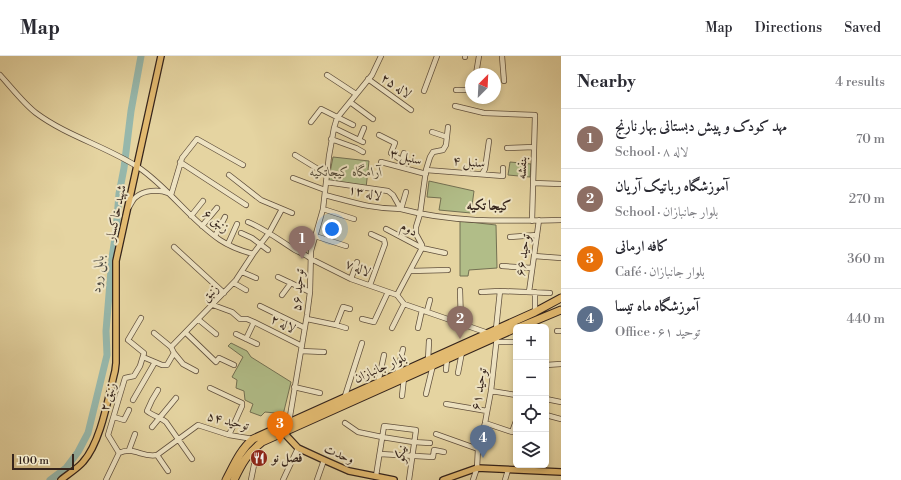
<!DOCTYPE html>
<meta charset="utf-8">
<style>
body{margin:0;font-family:"Libre Bodoni",Amiri,serif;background:#f7f7f7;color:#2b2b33}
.controls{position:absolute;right:12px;bottom:12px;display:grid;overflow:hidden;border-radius:6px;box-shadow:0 2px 6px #0003}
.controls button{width:36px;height:36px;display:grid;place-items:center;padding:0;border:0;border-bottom:1px solid #e1e1e2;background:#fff;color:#2b2b33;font:20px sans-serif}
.compass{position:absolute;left:465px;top:12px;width:36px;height:36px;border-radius:50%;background:#fff;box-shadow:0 2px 6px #0003;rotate:24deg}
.scale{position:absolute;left:12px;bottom:10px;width:62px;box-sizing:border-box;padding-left:4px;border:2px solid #35241c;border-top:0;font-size:11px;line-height:14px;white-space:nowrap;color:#35241c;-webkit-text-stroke:3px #eee3c2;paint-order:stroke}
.you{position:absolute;left:332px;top:173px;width:14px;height:14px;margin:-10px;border:3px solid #fff;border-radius:50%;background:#1a73e8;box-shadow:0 0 0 6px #1a73e833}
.badge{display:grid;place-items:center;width:26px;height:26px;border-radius:50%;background:#b45309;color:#fff;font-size:13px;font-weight:700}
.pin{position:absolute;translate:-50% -33px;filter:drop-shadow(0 1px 2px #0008)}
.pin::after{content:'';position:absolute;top:21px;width:14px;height:12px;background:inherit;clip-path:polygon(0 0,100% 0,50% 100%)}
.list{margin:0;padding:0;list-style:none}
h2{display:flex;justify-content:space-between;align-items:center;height:52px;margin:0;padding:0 16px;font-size:17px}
h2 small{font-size:13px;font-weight:400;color:#7c7c81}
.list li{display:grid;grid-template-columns:26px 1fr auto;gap:12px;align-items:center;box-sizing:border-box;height:60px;padding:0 16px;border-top:1px solid #e1e1e2}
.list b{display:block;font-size:15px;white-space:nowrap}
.list p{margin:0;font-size:13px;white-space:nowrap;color:#7c7c81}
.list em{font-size:13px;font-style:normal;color:#7c7c81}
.icon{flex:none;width:22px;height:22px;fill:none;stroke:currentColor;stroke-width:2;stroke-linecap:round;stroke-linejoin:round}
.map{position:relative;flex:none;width:561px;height:424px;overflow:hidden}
header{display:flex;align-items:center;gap:24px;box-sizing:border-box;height:56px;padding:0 20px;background:#fff;border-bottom:1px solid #e1e1e2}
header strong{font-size:19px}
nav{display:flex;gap:22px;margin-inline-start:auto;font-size:14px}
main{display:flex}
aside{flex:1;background:#fff}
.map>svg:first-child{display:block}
</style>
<header>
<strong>Map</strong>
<nav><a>Map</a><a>Directions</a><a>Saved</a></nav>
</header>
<main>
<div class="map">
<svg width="561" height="424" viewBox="0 0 561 424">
<rect width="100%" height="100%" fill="#e5d4a1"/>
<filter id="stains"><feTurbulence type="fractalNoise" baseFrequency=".005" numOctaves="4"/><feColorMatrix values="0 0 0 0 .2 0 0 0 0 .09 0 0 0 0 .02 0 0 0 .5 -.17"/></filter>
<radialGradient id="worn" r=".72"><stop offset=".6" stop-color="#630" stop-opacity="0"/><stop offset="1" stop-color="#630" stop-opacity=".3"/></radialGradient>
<path fill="#b1bd88" stroke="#737052" d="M333,101L369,105L366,132L328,127Z
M510,106L531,108L530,121L508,119Z
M429,125L474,135L471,157L439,154L441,142L427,141Z
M460,165L496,169L497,212L469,214L468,220H460Z
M231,287L247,295L251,301L291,326L283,359L279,363L275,357L265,356L261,360L250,356L253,348L245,344L244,335L236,332L237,324L232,321L243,301L228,290Z"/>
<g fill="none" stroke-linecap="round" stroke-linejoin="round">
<path stroke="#96b7ab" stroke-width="7" d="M50,424L66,412L78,396L88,377L107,299L106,275L112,202L116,175L119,138L124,112L131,55L141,0"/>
<defs>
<path id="minor" d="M465,0V1
M502,0L504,25
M476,18L479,0
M0,19C11,31 24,48 36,57C67,80 105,90 138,111C169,132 189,163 220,184C229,190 242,195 253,198
M327,19L356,38
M368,23L411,54
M456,34H471
M424,35L437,0
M350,46L373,63
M455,50L484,57L535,59L532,165
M311,66L321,53L353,69
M334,72L363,86
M432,76L447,81
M379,79L395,87L391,97L401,104
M331,83L356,92L363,96
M359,84L364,72
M507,92L534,91
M295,99L326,118
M180,106L246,149
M381,106L426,118
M401,107L404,97
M426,114L503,120V112
M482,118L485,113L489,85
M229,119L261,144L292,157
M293,122L325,134
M326,126L388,135L393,139L401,153C452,167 508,165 561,164
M533,127L561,128
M171,139L182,102L197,83L243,109
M325,139C352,146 372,153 401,153L406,136
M129,151C131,148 133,143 136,141C144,134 160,133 168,137
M323,153L354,163
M191,160L203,145
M248,166C265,173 279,184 295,194C300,197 306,198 311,203L351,223L397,239
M202,170L217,152
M386,173L422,192L445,197
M241,177L252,182L268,194
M215,180L225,161
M315,180L346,190
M510,181L537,179
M228,188L237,168
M174,191L224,237
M422,192V189L416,178V171L420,158L426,114L430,101L433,96L443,94L446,89L448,71
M534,200L561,202
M502,210L532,212
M410,215L448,214
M242,216L256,222
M278,221L310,236
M351,223L357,206
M234,227L246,234
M370,229L385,188L384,184L371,178
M460,234L461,267
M481,236L500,235L550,237
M529,236L539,164
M282,239L291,227
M397,239L404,248L488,277
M397,239L422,192
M213,249L232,256L240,263H247L254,266L302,290
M260,250L305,272
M427,255L430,244
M535,256V236
M307,263L336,269L346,272
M362,263L374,266L388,236
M199,264L216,278
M336,269L343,251L350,253
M392,272L404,248
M418,272L422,254
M496,273L500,235
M557,275H561
M154,277L171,291
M186,277L216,306L219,302L234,309
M236,278L257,288
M246,283L254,266
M497,286H516
M301,295L324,296
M174,297L183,308L196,315
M143,301L162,309H167L174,297L171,291L236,224L253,198L269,177L282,153
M428,304L429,285
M546,309L561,308
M446,314L447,303
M458,317L462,296
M397,318L403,293
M378,327L384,299
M294,331L320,337
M210,332L242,347V350L229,379
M158,334L152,344L147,355C153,360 160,361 166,366L192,403
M491,335L516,339
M426,338L433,309
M345,340L362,287
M402,340L404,322
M546,343L561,346
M133,344L155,306
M446,348L487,355
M546,359L561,363
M114,361L124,364L129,354
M289,366L307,259L310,236L311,195L323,153L329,100L334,72L337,62L372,19L381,0
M345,367L358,376L382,381L413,386L430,387
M485,367L512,376L516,365
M152,371L176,342
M436,378L478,393
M129,394L135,378
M119,397L108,379L125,322L134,320L140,310L144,297L128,284L141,262
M380,398L433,401L434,394L444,396
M157,399L168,415
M376,420L384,370L416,374L409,424
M106,424L119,397C134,390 142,402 157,399L198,369L229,379L253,383
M251,424L255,404L252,394
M283,424L298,392
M317,424L324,404
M473,424L477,412L478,393L485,367L491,335L497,280
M505,424L508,414"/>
<path id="major" d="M283,376L298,392L324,404L349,415L394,424
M61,424C68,418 77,413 83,406C101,386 108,342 115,315L116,307V205L161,0
M443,424L477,412L561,416"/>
<path id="highway" d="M520,271L561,254
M226,424C234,409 240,394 253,383L535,256L561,242
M234,424C242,407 247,398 262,386L516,272"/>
</defs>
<use href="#minor" stroke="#61503d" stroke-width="6"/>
<use href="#major" stroke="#35241c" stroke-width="8"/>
<use href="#highway" stroke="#35241c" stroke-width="9"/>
<use href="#minor" stroke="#eee3c2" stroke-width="4.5"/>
<use href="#major" stroke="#e2ba70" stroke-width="5.5"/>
<use href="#highway" stroke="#e2ba70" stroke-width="7"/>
</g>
<defs>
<symbol id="restaurant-disc" viewBox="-11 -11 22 22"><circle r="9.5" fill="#8f2418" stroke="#eee3c2"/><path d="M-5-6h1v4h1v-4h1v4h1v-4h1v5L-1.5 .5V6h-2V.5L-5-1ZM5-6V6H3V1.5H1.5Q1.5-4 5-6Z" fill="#fff"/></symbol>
</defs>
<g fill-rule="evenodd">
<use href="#restaurant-disc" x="249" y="392" width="20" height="20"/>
</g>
<g text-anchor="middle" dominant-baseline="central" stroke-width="4" stroke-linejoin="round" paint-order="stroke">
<g font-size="13" fill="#35241c" stroke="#eee3c2">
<text transform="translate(396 30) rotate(35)">لاله ۲۵</text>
<text transform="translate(406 101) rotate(14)">سنبل ۳</text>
<text transform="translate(469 106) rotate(5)">سنبل ۴</text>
<text transform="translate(522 112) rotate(-88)">بنفشه</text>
<text transform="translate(365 137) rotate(13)">لاله ۱۳</text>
<text transform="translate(116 157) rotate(-78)">شهید خاکسار</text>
<text transform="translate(216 165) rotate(38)">زنبق ۶</text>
<text transform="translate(409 173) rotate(28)">دوم</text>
<text transform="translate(523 199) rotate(-82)">توحید ۶۶</text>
<text transform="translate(358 212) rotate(23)">لاله ۷</text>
<text transform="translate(298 234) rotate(-86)">توحید ۵۶</text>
<text transform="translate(210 237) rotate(-47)">زنبق</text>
<text transform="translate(283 268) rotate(27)">لاله ۲</text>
<text transform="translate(380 312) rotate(-24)">بلوار جانبازان</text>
<text transform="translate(479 333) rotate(-81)">توحید ۶۱</text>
<text transform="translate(108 341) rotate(-74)">زنبق ۲</text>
<text transform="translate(228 365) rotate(14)">توحید ۵۴</text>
<text transform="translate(339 398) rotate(22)">وحدت</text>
<text transform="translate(401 398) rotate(-83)">نیکو</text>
</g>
<g font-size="13" font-style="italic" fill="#544a37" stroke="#eee3c2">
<text x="346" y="116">آرامگاه کیجاتکیه</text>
</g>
<g font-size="13" font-weight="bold" fill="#35241c" stroke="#eee3c2" text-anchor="start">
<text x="272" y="402">فصل نو</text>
</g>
<g font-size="14" font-weight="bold" fill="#35241c" stroke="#eee3c2">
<text x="489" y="150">کیجا تکیه</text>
</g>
<g font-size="14" font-style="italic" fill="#4d4940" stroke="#eee3c2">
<text transform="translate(98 218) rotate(-85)">بابل رود</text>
</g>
</g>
<rect width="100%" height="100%" filter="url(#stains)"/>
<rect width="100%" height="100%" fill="url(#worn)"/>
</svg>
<div class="controls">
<button>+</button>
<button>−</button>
<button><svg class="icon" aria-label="locate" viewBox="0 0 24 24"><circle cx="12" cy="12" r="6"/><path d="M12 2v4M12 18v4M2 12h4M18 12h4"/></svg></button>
<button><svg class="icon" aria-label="layers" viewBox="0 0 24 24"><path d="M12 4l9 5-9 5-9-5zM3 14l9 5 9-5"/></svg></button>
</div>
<svg class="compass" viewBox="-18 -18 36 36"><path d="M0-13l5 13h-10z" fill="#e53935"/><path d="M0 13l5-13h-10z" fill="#7c7c81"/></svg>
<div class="scale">100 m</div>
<div class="you"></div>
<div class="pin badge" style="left:302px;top:203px;background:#8d6e63">1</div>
<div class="pin badge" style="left:460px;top:283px;background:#8d6e63">2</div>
<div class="pin badge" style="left:280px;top:388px;background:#e8710a">3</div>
<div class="pin badge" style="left:483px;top:402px;background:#5c6f8a">4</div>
</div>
<aside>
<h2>Nearby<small>4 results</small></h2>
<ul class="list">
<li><span class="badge" style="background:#8d6e63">1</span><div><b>مهد کودک و پیش دبستانی بهار نارنج</b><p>School · لاله ۸</p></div><em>70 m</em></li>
<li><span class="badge" style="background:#8d6e63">2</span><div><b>آموزشگاه رباتیک آریان</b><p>School · بلوار جانبازان</p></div><em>270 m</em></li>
<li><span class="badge" style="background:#e8710a">3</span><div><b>کافه ارمانی</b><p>Café · بلوار جانبازان</p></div><em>360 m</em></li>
<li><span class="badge" style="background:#5c6f8a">4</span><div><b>آموزشگاه ماه تیسا</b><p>Office · توحید ۶۱</p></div><em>440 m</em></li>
</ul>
</aside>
</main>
